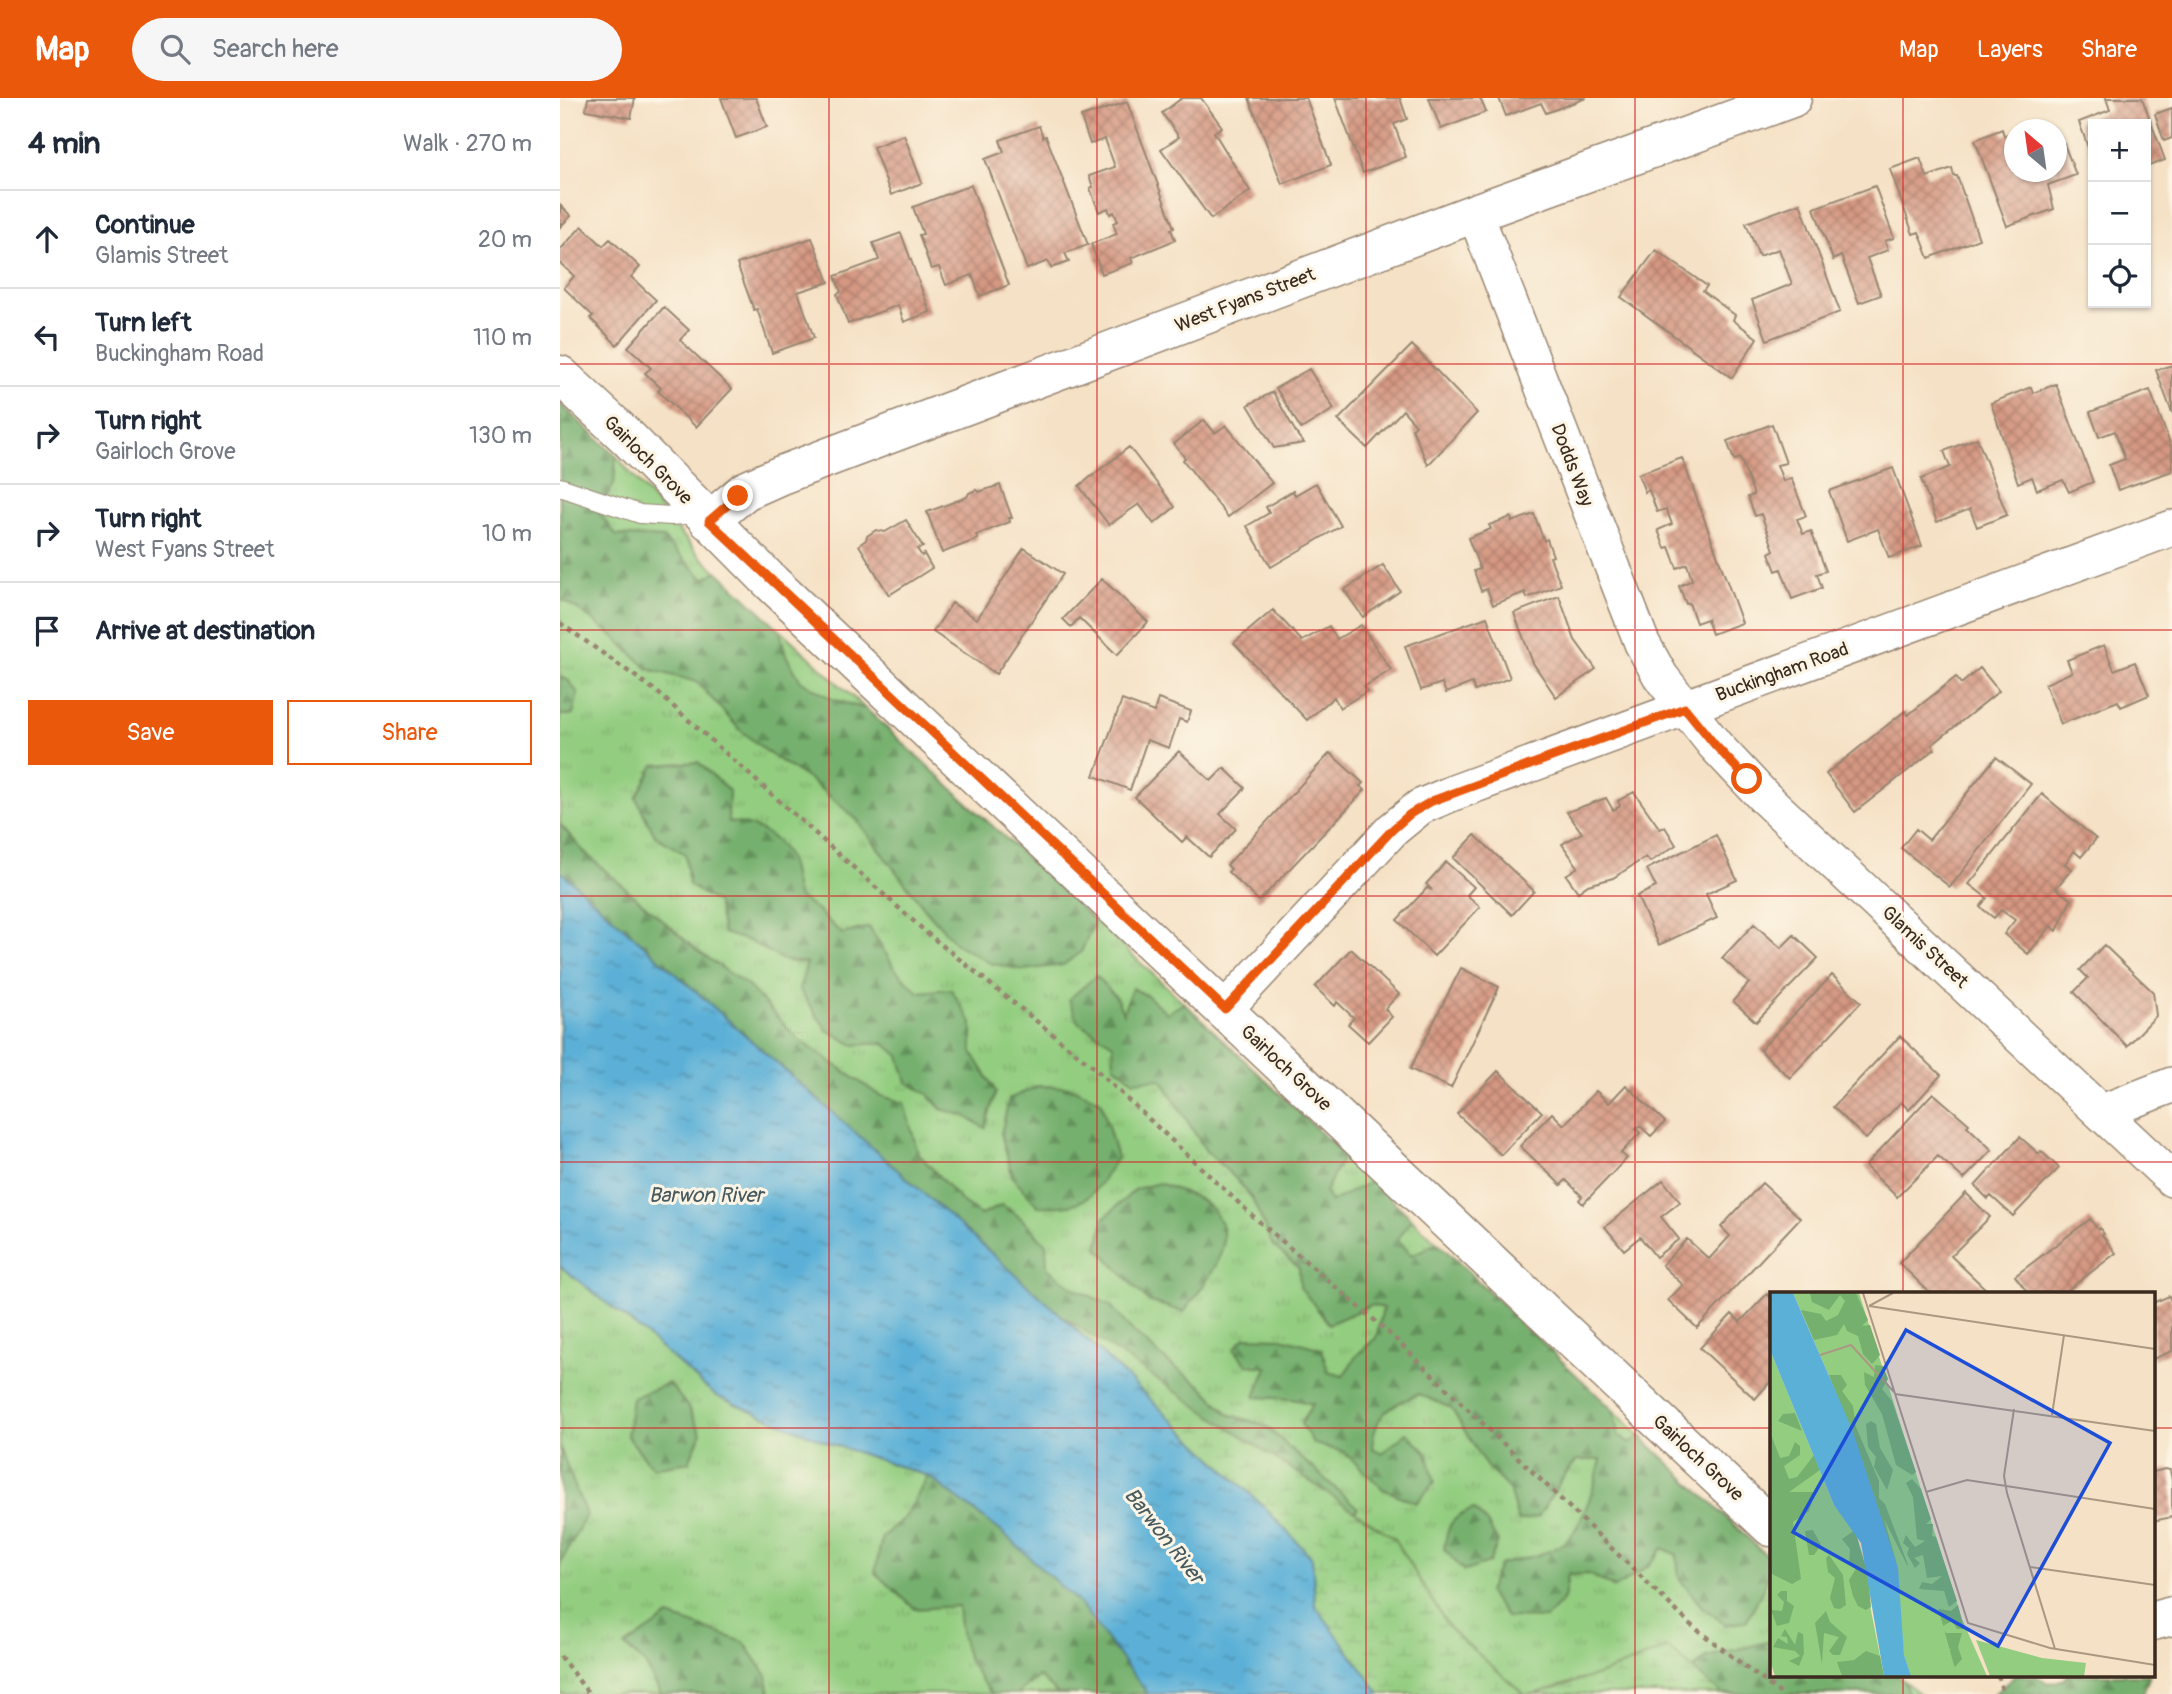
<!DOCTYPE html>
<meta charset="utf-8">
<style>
body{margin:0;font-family:Pangolin,sans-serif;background:#f6f6f7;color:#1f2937}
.controls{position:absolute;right:21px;top:21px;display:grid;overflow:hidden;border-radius:0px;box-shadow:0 2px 5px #0004}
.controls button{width:63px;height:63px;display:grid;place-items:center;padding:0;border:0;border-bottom:2px solid #e0e1e3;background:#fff;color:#1f2937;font:35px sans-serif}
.compass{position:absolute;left:1444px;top:21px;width:63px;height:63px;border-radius:50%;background:#fff;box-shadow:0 2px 5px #0004;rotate:331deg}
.stop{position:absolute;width:21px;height:21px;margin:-16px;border:5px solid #ea580c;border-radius:50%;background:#fff}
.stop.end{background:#ea580c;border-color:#fff;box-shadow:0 2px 7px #0008}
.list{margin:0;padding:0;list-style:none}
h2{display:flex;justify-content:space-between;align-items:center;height:91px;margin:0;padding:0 28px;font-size:30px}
h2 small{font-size:23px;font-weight:400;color:#747a83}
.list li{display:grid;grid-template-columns:46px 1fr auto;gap:21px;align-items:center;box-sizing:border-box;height:98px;padding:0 28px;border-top:2px solid #e0e1e3}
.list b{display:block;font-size:26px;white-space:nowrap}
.list p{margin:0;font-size:23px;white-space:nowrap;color:#747a83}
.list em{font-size:23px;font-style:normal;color:#747a83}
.actions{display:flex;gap:14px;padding:21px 28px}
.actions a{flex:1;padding:16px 0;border:2px solid #ea580c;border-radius:0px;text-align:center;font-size:24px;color:#ea580c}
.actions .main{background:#ea580c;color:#fff}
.icon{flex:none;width:38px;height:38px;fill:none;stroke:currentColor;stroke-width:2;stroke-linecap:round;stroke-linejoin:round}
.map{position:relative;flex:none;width:1612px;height:1596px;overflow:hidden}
header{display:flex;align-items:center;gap:42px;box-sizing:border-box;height:98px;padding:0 35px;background:#ea580c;color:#fff}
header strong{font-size:33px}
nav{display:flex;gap:38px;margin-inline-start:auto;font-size:24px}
.search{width:490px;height:63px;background:#f6f6f7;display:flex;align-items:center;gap:18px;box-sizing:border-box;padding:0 24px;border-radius:38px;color:#747a83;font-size:26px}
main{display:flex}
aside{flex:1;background:#fff}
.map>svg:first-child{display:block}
</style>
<header>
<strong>Map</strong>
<div class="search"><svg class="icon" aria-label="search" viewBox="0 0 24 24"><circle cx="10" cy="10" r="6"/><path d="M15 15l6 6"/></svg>Search here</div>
<nav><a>Map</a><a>Layers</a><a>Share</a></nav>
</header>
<main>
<aside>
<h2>4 min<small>Walk · 270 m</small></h2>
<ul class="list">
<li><svg class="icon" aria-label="ahead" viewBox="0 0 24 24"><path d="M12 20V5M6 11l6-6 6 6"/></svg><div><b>Continue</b><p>Glamis Street</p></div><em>20 m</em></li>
<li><svg class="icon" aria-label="left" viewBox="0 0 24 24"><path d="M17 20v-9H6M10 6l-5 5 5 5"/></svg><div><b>Turn left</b><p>Buckingham Road</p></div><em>110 m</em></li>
<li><svg class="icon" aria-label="right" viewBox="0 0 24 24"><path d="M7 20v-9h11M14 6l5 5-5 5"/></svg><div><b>Turn right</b><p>Gairloch Grove</p></div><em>130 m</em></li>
<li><svg class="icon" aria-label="right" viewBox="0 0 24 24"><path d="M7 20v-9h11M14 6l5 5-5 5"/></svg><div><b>Turn right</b><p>West Fyans Street</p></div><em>10 m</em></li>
<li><svg class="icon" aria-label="arrive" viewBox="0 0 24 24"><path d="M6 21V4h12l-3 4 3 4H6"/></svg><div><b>Arrive at destination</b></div></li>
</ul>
<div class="actions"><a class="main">Save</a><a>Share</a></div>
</aside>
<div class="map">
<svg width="1612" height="1596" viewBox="0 0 1612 1596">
<defs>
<pattern id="grass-tufts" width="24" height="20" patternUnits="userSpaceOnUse" patternTransform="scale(1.75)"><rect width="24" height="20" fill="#93cd80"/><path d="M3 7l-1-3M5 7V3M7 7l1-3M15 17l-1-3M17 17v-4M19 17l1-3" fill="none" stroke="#80b06e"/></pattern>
<pattern id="forest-firs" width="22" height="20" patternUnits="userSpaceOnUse" patternTransform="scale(1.75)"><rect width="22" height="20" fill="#76b06e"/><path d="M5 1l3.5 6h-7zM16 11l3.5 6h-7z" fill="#628f5a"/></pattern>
<pattern id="wetland-marsh" width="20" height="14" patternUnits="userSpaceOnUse" patternTransform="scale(1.75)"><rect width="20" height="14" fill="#93cd80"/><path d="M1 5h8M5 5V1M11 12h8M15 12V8" fill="none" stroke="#80b06e"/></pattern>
<pattern id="water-ripples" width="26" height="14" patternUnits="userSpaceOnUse" patternTransform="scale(1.75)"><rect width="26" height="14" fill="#5bb0d7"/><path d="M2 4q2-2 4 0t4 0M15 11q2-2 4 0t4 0" fill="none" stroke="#4c8fae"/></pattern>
<pattern id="building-cross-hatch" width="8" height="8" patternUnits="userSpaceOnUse" patternTransform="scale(1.75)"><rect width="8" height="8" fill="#d59882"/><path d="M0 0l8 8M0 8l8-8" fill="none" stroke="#ae7c6a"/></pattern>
</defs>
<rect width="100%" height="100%" fill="#fcf5e5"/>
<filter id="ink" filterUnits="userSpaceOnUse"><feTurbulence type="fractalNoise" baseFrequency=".0143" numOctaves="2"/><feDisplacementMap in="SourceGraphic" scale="14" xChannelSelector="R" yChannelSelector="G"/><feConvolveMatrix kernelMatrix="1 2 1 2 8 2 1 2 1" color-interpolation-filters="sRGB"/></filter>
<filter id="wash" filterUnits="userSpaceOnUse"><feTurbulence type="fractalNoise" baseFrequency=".00686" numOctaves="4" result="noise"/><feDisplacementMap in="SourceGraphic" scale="28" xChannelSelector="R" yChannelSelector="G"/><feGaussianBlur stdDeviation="1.57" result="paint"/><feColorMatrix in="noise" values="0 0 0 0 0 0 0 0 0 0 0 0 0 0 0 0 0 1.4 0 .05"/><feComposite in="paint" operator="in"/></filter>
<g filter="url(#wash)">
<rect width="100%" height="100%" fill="#f5e1c5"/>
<path fill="url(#grass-tufts)" stroke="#677c4f" stroke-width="2" d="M0,306L56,358L139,457L624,905L1211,1462V1577H1336L1360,1596H820L701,1406L0,773Z
M0,1168L72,1225L269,1345L368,1378L588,1596H0Z"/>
<path fill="url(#forest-firs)" stroke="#586d46" stroke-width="2" d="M0,306L56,358L54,387L37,412L56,437L103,440L144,481L157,473L219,531L226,557L240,582L272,601L306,611L535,823L521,854L503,867L463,872L430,865L396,846L366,812L294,719L250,682L211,657L180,632L137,584L88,571L52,537L16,510L0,501Z
M0,579L8,582L18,595L13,617H0Z
M138,664L169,693L168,724C193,725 216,736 228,759C233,770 234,786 237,798L258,813L282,836L309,829L336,872L358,894L391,891L412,925V954L436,994L425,1030L405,1018L381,1011L369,997L347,984L339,958L324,945L294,947L267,932L239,891L247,865L225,863L189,843L163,835L157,805L129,787L125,756L95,738L76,700L94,667Z
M0,726L24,754L139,854L188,888L239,942L319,997L344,1005L358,1055L404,1106L421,1117L442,1107L460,1119L486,1146L487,1170L515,1191L550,1207L571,1232L610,1266L642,1288L668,1316L704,1327L798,1410L752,1460L701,1406L501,1217L0,773Z
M536,878L556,899L563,915L572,890L588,898L607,915L624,905L784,1057L765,1094L771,1104L812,1083L852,1121L838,1141L851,1157L878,1145L1054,1313L1058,1337L1070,1345L1080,1338L1211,1462C1211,1482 1195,1504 1187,1523L1166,1527L1142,1509L1119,1480L1117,1457L1103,1450L1088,1468L1055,1490L1029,1476L1008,1477L1004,1501L986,1520L946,1519L928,1494L939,1467C957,1462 998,1455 1010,1439C1024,1422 1036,1384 1041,1362H1017L1001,1382L978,1419L958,1423L949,1391L926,1368L891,1310L859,1296C828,1309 815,1314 812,1350L822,1355L847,1335L867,1355L875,1384L856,1405L823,1391L784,1354L754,1346L741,1326L753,1306L732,1301L695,1299L707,1269L687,1267L674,1251L685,1239L722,1240L762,1251L768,1274L783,1278L797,1257L816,1240L823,1210L811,1207L769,1226L740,1189L739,1170L713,1148L692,1100L676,1081L646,1053L601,981L574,983L554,967L553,946L518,924L509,901Z
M478,988L510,989L541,1003L557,1060C531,1099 529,1111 478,1108L453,1080L441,1036L449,1001Z
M599,1085C613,1091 633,1096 645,1105C687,1139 647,1182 624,1214L588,1203L538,1150L544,1120L576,1091Z
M109,1285L128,1309L141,1335L129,1364L93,1370L67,1338L72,1300Z
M0,1350L26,1417L0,1466Z
M368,1378L442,1434L521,1507L588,1596H498L479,1578L457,1596H432C405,1565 401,1547 398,1508L355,1511L315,1475L322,1439L346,1418Z
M914,1411L927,1425L938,1444L929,1465L904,1473L884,1451C888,1426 890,1420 914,1411Z
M109,1518L184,1544L207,1578L210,1596H101L85,1566L65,1548Z
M1211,1543V1577H1336L1344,1583L1348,1596H1126L1133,1571L1147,1559Z
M1456,1577L1478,1579L1487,1586L1505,1581L1507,1577H1590L1583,1596H1434Z"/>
<path fill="url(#wetland-marsh)" stroke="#677c4f" stroke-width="2" d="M501,1217L833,1439L890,1531L964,1596H820L755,1507L752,1460L701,1406Z
M1108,1550L1162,1596H973L1038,1577Z"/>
<path fill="url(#water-ripples)" stroke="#4b6d7a" stroke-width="2" d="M0,773L501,1217L701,1406L752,1460L755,1507L820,1596H588L521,1507L442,1434L368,1378L269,1345L156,1298L72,1225L0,1168Z"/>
<g id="blocks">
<path fill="url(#building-cross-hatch)" d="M28,0H75L71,20L26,12Z
M161,0H196L207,29L176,40Z
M622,0H641L662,29L654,34L690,93L651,121L601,51L619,39L602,15Z
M689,0H746L771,67L722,86Z
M775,0H840L847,21L834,26L846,59L803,75Z
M869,0H920L926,14L881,31Z
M939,0H1026L986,15L981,5L946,18Z
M1546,0H1582L1605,62L1586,69V26H1533V63L1519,24L1550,12Z
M567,4L614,130L611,131L615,142L571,160L573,165L542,176L531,146L557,136L553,125L558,123L554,114L550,116L548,110L539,114L530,90L533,89L529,78L555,69L545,41L530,46L521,19Z
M1612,10V40L1604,43L1595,16Z
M479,28L483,39L486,38L528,147L505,155L509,164L491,170L488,163L467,171L425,61L444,54L440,42Z
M1442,31L1444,38L1453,34L1454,37V74H1496V49L1504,46L1516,77L1488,87L1494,111L1447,128L1415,42Z
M344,37L362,85L331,97L313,49Z
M1360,60L1367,79L1392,70L1394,78H1397L1419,141L1369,160L1359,134L1353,136L1330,71Z
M411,87L449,187L420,198L412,177L386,187L379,169L371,171L359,137L363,136L353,109Z
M1315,88L1334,140L1325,143L1328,152L1307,160L1321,197L1299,205L1281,158L1273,162L1254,110Z
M1240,105L1280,214L1207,242L1192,202L1232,186L1219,151L1199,158L1186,125Z
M0,107L11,118L0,129Z
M22,128L43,148L50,141L80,169L71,179L96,202L57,247L30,220L33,218L4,190L14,178L0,165V152Z
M341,135L370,214L344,224L338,207L288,226L277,196L281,194L275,178L319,162L313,145Z
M252,140L269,184L238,194L254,240L212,255L197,211L194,212L177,166Z
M1096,152L1147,188L1143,193L1175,217L1173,222L1197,240L1172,280L1061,199Z
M104,209L129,232L120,242L172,291L136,329L98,293L101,290L85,275L91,270L68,249Z
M852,247L917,315L868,367L852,331L856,327L843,312L807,350L778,322Z
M1612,267V315L1596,272Z
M749,271L774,311L741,331L716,290Z
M1496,286L1533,384L1509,394L1503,382L1477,392L1472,379L1458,385L1431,305L1471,289L1473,295Z
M1590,292L1612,351V373L1558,392L1549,367L1565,361L1555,333L1539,339L1530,314Z
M713,294L738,338L744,345L714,350L688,307Z
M644,322L655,335L666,327L712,385L668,419L623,362L625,360L614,346Z
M1212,326L1226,365L1217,367L1223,383L1231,380L1246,418L1237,421L1243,436L1251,433L1266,473L1257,476L1262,490L1232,501L1221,471L1216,473L1209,455L1214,452L1201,416L1195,418L1188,399L1193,397V394L1180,360L1174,362L1167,343Z
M1417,340L1447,417L1417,429L1410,411L1377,424L1361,381L1390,369L1384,353Z
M569,349L615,409L594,426L579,406L549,427L519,388Z
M1122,360L1182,525L1152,536L1147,521L1136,525L1129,505L1126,506L1119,488L1132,482L1127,466L1117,470L1109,449L1105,450L1098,432L1112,426L1106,411L1097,414L1089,392L1085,394L1078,376Z
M1333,370L1362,448L1329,460L1318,431L1287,443L1269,393Z
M756,385L781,428L711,469L687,428L709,415L706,409L733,393L735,397Z
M440,387L452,420H449L450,424L416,437L418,441L382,455L367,414L407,399L409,395L416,392L419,394Z
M974,416L984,443L987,441L993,458L990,459L1001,487L967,500L965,494L933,507L927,491L921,493L914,473L920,471L908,440L931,431L929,427L951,419L952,424Z
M346,422L363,449L357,451L362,458L364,456L372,470L329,497L299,447L306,442L307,438L316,432L325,434Z
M464,450L503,476L436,576L373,534L392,505L417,521Z
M823,467L840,493L803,519L784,492Z
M542,481L588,524L557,557L519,520L511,529L503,521Z
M999,498L1015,542L1036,571L996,599L973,565L954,515Z
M713,512L742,543L769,528L777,541L801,527L831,572L804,589L807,593L780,610L774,599L747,622L674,545Z
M927,519L950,580L915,593L912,585L886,595L882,585L861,592L845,548Z
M1544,547L1554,572L1575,564L1589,597L1561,609L1558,603L1501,626L1485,586L1512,574L1507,562Z
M1420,570L1439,593L1372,647L1375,651L1295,714L1266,676L1345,613L1348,617L1396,579L1401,586Z
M598,601L631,613L627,624L619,621L609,650L587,642L570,692L534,678L562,602L594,614Z
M619,653L651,683L664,670L685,690L660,716L676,731L649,759L627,739L622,744L575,699Z
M770,655L803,685L800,688L805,692L699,803L668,774L671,771L667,767Z
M1436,659L1471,686L1390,789L1341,750L1356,731L1369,742Z
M1074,694L1100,731L1105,729L1116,747L1090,764L1086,759L1053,780L1028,787L1018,794L1006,777L1018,769L1002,746L1022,735L1007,714L1046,700L1053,712L1060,708L1058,703Z
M1482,696L1536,741L1521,759L1514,753L1505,766L1512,771L1496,790L1511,802L1497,833L1491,828L1468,856L1444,836L1455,822L1441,812L1434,820L1420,809L1427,800L1409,786Z
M915,737L974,793L952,817L893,760Z
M1156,737L1177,782L1146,796L1157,820L1099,847L1077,798L1096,789L1087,771Z
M886,764L914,789L907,797L920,809L874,858L837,822L867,790L872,792L866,786Z
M1194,826L1221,850L1234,837L1258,860L1196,924L1173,903L1189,885L1162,860Z
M1544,847L1593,894L1596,918L1567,948L1514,894L1528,880L1520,872Z
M791,851L839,896L825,911L832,919L808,944L788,926L794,920L777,904L775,908L755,889Z
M901,870L939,889L891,990L850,971Z
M1272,877L1301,904L1230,980L1200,952Z
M1340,938L1381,977L1349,1012L1341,1004L1306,1041L1273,1009Z
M938,973L982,1014L941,1057L897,1016Z
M1066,987L1105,1024L1091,1038L1080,1028L1076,1031L1080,1035L1061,1055L1067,1060L1023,1106L1019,1102L1022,1098L1006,1082L1001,1087L960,1048L992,1015L1004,1027L1036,993L1049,1005Z
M1373,995L1409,1026L1407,1028L1432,1052L1404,1081L1378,1058L1337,1099L1305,1068Z
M1460,1039L1479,1056L1481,1053L1499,1070L1453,1118L1431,1098L1428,1101L1415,1088Z
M1103,1082L1120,1104L1101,1119L1119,1141L1096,1159L1080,1139L1064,1152L1045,1129Z
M1202,1085L1240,1120L1137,1230L1108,1202L1123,1187L1102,1167L1127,1141L1149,1161L1170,1138L1161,1129Z
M1406,1095L1430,1119L1391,1158L1430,1195H1370L1339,1165Z
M1530,1121L1538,1132L1540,1130L1544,1136L1542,1137L1556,1155L1504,1195H1468L1455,1178Z
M1207,1196L1211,1200V1283L1195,1301L1140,1250L1172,1216L1180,1224Z
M1609,1198L1612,1205V1253L1593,1261V1205Z
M1605,1371L1610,1372L1612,1382V1419L1593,1423V1374Z"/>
</g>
</g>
<g filter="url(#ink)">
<use href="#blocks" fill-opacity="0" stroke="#988672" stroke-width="2"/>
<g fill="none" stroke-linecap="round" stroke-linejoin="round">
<defs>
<path id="lane" d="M0,389L80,416L111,418L139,416"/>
<path id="street" d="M915,115L1082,545L1101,579L1155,647L1203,698L1612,1081
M665,911L832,732L860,709L893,695L1612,430
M1542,1014L1612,987"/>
<path id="secondary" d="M0,277L68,340L212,485L1211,1429
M149,423L185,393L221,377L915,115L1232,0
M1593,1523L1612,1518"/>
</defs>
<use href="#lane" stroke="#988672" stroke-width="20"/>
<use href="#street" stroke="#988672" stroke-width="38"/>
<use href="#secondary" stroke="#988672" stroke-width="41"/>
<path stroke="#988672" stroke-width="4.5" stroke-dasharray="5 5" stroke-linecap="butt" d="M0,525L96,593L368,836L531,967L696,1121L826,1232L1131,1527L1221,1596
M0,1558L29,1596
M1438,1577L1443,1596"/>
<use href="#lane" stroke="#fff" stroke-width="18"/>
<use href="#street" stroke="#fff" stroke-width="35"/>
<use href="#secondary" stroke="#fff" stroke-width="38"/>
</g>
</g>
<g fill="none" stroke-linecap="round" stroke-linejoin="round" filter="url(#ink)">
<path stroke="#ea580c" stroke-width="9" d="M178,398L149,423L665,911L832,732L850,716L872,703L1125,610L1155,647L1187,681"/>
</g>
<path fill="none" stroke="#d62828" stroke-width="2" stroke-opacity="0.55" d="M269,0V1596M537,0V1596M806,0V1596M1075,0V1596M1343,0V1195M0,266H1612M0,532H1612M0,798H1612M0,1064H1612M0,1330H1211M1593,1330H1612M1343,1577V1596"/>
<g text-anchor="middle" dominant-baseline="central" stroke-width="6" stroke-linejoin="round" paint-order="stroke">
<g font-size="19" fill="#3b2a1e" stroke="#fcf5e5">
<text transform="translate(685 202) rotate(-21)">West Fyans Street</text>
<text transform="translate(88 362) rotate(45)">Gairloch Grove</text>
<text transform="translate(1012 367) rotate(69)">Dodds Way</text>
<text transform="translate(1222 574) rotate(-20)">Buckingham Road</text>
<text transform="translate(1365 849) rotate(43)">Glamis Street</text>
<text transform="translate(726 970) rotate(43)">Gairloch Grove</text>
<text transform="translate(1138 1360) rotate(43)">Gairloch Grove</text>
</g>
<g font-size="21" font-style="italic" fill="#46595f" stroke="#fcf5e5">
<text x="146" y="1097">Barwon River</text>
<text transform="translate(604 1438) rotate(52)">Barwon River</text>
</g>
</g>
<g transform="translate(1210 1194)">
<rect width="385" height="385" fill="#f5e1c5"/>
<path d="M23,1H89L192,327L217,384H141L134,363L125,282L82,137ZM0,58L64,213L85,238L114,384H5L0,369ZM206,348L272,366L316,371L314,384H220Z" fill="#93cd80"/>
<path d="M40,1H86L98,28L92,34L100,33L110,63L105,69L102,72L93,62L88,44L77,39L74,32L67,43L44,48L31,18L51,22L56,29L68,23L75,9L70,3L59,18L42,10ZM105,73L113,74L118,87L112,97L122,109L146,180L142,183L126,173L112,122L95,93L94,80L104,85ZM59,83H71L77,93L72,99L83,114L86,135L109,189V206L115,212L138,273L133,278L128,276ZM25,121L32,139L8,129L13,122ZM101,129L106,132L110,156L123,178L117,198L104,175L106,165L98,155L96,132ZM0,140L10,166L19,164L25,150L30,154V163L14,174L19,187L27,185L44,163L50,178L19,200H45L39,219L23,230L31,287L22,292L0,281ZM142,187L151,197L161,227L156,232H163L162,244L166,245L187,309L179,315L174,299L149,297L152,290L162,292L172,284L157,286L153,263L144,266L150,271L145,276L137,262L139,256L133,251L136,243L145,255L155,249L147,247L143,205L136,191ZM43,238L51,253L44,263H39L35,239ZM85,238L98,282L101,315L96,318L88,314L83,304L79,288L87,275L79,273L80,257L72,247ZM59,263L73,283L76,313L70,317L64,316L60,306L65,286L58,280L56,266ZM11,299H17V309L24,314L19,331L7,334L1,318L12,319L14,310L7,303ZM188,313L194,337H187L182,329L171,335L176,341H192L188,355L192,367L185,375L176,363L181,357L133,351V346L169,317L181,319ZM56,319L60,330L77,345L70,363H63L59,359L69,345L54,341L52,372L45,331ZM15,337L25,353L28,340L33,342L34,361L29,374L19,369L30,364L25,359L3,355L8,346L18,352L17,345L11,344ZM96,359L110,364L114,384H72L67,370L84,368Z" fill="#76b06e"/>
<path d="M114,227L140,279L146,308L167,312L187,384H141L134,363L128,276Z" fill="#93cd80"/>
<path d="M0,1H23L82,137L128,276L134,363L141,384H114L91,251L64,213L0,58Z" fill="#5bb0d7"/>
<path fill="none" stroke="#ab9882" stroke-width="2" d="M93,1L198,331L280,356L385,373M99,14L385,57M99,14L123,1M50,63L81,53L125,101M125,102L385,139M244,117L234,184L237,201L285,357M282,123L294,43M156,200L197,188L385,217M260,275L385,293"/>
<path fill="#1d4ed8" fill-opacity="0.15" stroke="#1d4ed8" stroke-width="3.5" d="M136,38L340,151L228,354L23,240Z"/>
<rect width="385" height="385" fill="none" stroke="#3b2a1e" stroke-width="3.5"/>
</g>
</svg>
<div class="controls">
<button>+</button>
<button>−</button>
<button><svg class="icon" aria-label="locate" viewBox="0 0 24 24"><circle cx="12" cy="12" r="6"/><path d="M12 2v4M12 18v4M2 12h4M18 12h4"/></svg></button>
</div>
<svg class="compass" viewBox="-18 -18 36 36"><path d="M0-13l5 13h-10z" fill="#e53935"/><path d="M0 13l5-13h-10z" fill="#747a83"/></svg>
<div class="stop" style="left:1187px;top:681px"></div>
<div class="stop end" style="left:178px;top:398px"></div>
</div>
</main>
